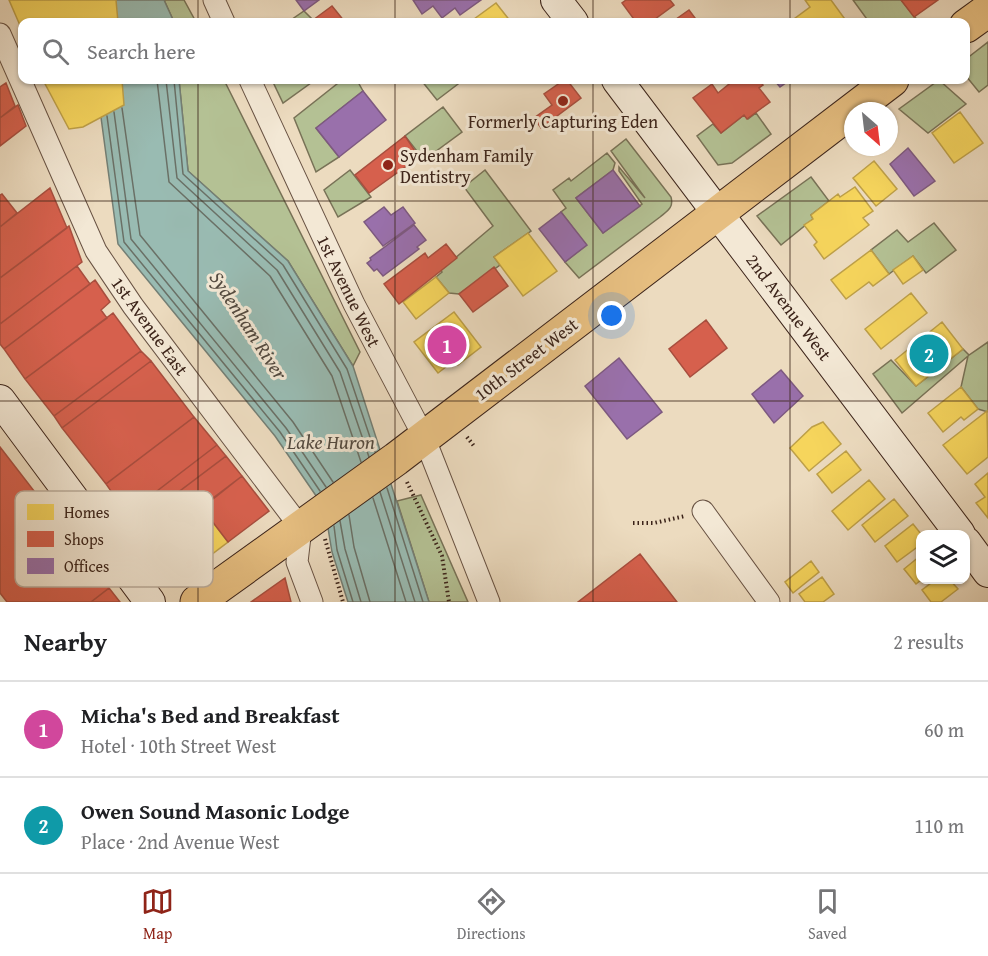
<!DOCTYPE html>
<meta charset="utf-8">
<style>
body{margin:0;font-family:"Gentium Book Plus",serif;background:#f6f6f6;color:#202124}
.controls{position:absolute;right:18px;bottom:18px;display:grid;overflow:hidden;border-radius:12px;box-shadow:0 2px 4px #0004}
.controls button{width:54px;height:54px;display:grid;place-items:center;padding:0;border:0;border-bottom:2px solid #e0e0e0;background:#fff;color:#202124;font:30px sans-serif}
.compass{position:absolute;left:844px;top:102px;width:54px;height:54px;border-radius:50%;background:#fff;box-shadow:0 2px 4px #0004;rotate:152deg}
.you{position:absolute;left:612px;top:316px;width:21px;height:21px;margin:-15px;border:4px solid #fff;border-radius:50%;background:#1a73e8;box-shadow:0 0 0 9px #1a73e833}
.badge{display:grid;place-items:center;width:39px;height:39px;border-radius:50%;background:#8f2418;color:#fff;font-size:20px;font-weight:700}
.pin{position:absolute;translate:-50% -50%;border:3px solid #fff;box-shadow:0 2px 6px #0006}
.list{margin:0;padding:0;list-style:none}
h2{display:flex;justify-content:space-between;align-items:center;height:78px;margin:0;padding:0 24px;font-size:26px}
h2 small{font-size:20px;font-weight:400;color:#757577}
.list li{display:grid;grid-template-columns:39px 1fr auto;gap:18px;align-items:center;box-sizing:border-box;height:96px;padding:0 24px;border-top:2px solid #e0e0e0}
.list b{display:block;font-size:22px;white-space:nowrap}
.list p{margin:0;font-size:20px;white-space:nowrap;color:#757577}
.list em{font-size:20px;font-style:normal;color:#757577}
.icon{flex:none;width:33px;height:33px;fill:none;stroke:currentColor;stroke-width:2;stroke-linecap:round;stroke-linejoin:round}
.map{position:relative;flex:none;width:988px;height:602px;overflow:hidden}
.search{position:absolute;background:#fff;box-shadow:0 2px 4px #0004;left:18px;right:18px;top:18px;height:66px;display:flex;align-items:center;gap:15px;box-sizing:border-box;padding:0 21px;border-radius:12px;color:#757577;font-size:22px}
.sheet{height:270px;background:#fff}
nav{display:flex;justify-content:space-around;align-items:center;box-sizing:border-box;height:84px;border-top:2px solid #e0e0e0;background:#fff;font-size:16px;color:#757577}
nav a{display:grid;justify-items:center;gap:3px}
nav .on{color:#8f2418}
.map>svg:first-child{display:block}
</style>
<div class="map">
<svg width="988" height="602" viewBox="0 0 988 602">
<rect width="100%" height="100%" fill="#ecdbbf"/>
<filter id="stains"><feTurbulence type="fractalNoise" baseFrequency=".00333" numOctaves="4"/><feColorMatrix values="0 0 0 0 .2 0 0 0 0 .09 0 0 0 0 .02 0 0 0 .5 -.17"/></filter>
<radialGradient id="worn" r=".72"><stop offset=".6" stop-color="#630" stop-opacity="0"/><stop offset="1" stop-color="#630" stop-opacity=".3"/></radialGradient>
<path fill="#b4c194" stroke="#787257" stroke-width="1.5" d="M164,0H184L196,22H174Z
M853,0H901L919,22H869Z
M304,11L313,20L288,22Z
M988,42V85L979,92L966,76V59Z
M179,80H224L360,352L353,366L288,261L188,171Z
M272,80H315L283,103Z
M342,80H361L358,82L363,91L316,128L339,157L316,172L294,118Z
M421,80H461L462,81L437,100Z
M939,80L966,104L928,133L899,109Z
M443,107L462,132L424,160L405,136Z
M756,113L771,134L732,163L718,165L697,136L713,124L721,133L744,115L748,119Z
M626,139L671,197C674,208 667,211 660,217L579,278L565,262L586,245L561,212L566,208L553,190L569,178L571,181L607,153L615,163L613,170L576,198L603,233L642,204L619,171V167L645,198L611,151Z
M350,170L371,197L338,217L324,190Z
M485,170L531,231L494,257L500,265L459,294L449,293L436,277L442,272L441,270L493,226L464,187Z
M811,177L829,201L811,215L813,219L781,245L757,216Z
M934,223L956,250L926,273L913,256L889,274L871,250L897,230L908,242Z
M988,342V412L978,409L961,387L968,356L902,413L873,374L891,360L916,386L963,349L969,355Z
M421,495L468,602H429L397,501Z"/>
<path fill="#99bbb2" stroke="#747f75" stroke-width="1.5" d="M85,0H164L174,22H88Z
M96,80H179L188,171L288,261L353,366L429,602H348L332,552L325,510L321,503L275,436L118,244Z"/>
<path fill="#f6d55c" stroke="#bea048" stroke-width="1.5" d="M9,0H116L118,22H22V30Z
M805,0H831L847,22H796L794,19L810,7Z
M496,3L511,22H470Z
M43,80H122L124,105L83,127L69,129Z
M960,112L983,143L954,163L932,133Z
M874,161L897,189L876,206L853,178Z
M855,187L873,211L863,218L869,225L824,259L814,245L817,242L804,225L813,219L811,215L838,194L840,197Z
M528,233L557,271L523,296L494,257Z
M871,250L889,274L873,286L869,282L846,299L831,280Z
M913,256L923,270L903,284L893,270Z
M436,277L449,293L416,319L403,302Z
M911,293L927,313L881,349L865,329Z
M454,312L481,347L458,365L455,360L438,373L414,342Z
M942,322L963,349L916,386L895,360Z
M961,387L978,409L964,420L961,417L943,432L928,413Z
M987,411L988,457L967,474L943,445Z
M823,422L841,444L809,471L790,448L812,427Z
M846,451L861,470L832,493L817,474Z
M988,473V518L976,503L985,497L975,484Z
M869,480L885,499L848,530L832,511Z
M894,499L908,516L875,542L862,525Z
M202,508L228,542L178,580L151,545Z
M913,524L921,534L920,545L897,562L885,546Z
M920,556L921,580L916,584L904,569Z
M811,561L819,572L793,593L785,582Z
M822,577L834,594L823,602H805L799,594Z
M935,580H950L958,589L941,602H931L922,590Z"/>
<path fill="#d6604d" stroke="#a84e3e" stroke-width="1.5" d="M626,0H670L674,5L651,22H636L622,3Z
M901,0H938L914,17Z
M332,6L345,22H310L313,20Z
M689,10L698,22H672Z
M564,80H567L581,98L541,128L534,118L552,105L544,94Z
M726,80H759L763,85L759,88L770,102L747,119L744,115L721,133L693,98L712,84L718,93L729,84Z
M6,83L15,106L0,118V87Z
M18,105L26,126L0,146V118Z
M405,136L419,157L369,193L355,175Z
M50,188L67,228L0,278V227Z
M2,194L17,213L0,227V195Z
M69,226L82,262L0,324V278Z
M446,244L457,258L399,304L384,284L425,253L428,258Z
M77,266L90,284L4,349L0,344V324Z
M494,267L508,286L473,312L459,294Z
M95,280L110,302L101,310L107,318L25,379L4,349Z
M113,313L141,351L54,416L25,379Z
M706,320L727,348L690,377L669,349Z
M141,351L151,361L62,428L54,416Z
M151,361L194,417L106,484L62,428Z
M194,417L217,445L127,514L106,484Z
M217,445L226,456L136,524L127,514Z
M0,447L109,588L91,602H7L0,593Z
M226,456L242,476L151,545L136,524Z
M242,476L269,511L228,542L202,508Z
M640,554L677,602H578Z
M285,578L291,602H251Z
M109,588L120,602H91Z"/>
<path fill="#9970ab" stroke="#7d5980" stroke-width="1.5" d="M296,0H319L304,11Z
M413,0H481L460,15L455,8L442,18L433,6L422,14Z
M774,80H790L780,87Z
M363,91L386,120L339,157L316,128Z
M908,148L935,181L914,196L890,164Z
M613,170L640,206L603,233L576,198Z
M384,207L391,215L403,207L415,223L383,246L364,222Z
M561,212L587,245L565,262L539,229Z
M414,225L426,240L417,247L419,249L383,276L377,269L374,271L367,263L371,260L370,258Z
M619,358L662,412L627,439L585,386Z
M781,370L803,396L774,423L752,394Z"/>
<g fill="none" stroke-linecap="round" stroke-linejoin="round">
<path stroke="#6a7066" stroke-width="1.5" d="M157,80L169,182L270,276L332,376L361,462
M166,80L177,178L277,270L340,372L369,457
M174,80L183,174L283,265L347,369L375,452
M122,108L140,235L293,422L333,482
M114,112L131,239L286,428L326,487
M107,116L124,242L280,432L320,491
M387,488L423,602
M380,492L415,602
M373,498L406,602
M349,515L354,547L370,602
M340,521L345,549L361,602
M334,526L337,550L353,602"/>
<defs>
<path id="street" d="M214,0L224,22
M0,34L96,251L133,306L301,528L297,562L312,602
M250,80L354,304L424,437L489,602
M703,511L769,602"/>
<path id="secondary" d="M556,0L573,22
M617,80L960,534
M0,400L150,602
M966,542L988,572"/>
<path id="primary" d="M966,26L988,10
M197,602L396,459L892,80"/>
</defs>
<use href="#street" stroke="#685243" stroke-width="23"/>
<use href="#secondary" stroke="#3c241a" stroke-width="32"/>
<use href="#primary" stroke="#3c241a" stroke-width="35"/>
<path stroke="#3c241a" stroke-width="4" stroke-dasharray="1.5 3" stroke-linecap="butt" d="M467,437L474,446
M407,482L442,556L449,602
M633,523H654L685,516
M325,539L343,602"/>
<use href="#street" stroke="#f3e8d5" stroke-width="21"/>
<use href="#secondary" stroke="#f3e8d5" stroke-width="30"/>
<use href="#primary" stroke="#e6be80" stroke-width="33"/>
</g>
<path fill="none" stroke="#3c241a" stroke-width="1.5" stroke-opacity="0.55" d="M198,0V22M395,0V22M593,0V22M790,0V22M198,80V602M395,80V602M593,80V602M790,80V602M0,201H988M0,401H988"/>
<g fill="#8f2418" stroke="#f3e8d5" stroke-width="2">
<circle cx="563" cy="101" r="6"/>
<circle cx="388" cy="165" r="6"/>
</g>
<g text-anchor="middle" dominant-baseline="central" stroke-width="6" stroke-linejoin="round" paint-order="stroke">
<g font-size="18" fill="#3c241a" stroke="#f3e8d5">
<text x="563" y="121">Formerly Capturing Eden</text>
<text x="400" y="155" text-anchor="start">Sydenham Family<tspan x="400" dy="21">Dentistry</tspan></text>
</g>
<g font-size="18" fill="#3c241a" stroke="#f3e8d5">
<text transform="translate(349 291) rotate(64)">1st Avenue West</text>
<text transform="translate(789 307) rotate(53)">2nd Avenue West</text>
<text transform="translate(150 326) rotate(54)">1st Avenue East</text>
<text transform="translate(526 359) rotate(-37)">10th Street West</text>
</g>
<g font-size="20" font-style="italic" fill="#534a40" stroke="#f3e8d5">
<text transform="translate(249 325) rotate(57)">Sydenham River</text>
<text x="331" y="441">Lake Huron</text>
</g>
</g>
<rect x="15" y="491" width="198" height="96" rx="9" fill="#f3e8d5" stroke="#bcad9d" stroke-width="1.5"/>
<rect x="27" y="504" width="27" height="16" fill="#f6d55c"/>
<rect x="27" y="531" width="27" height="16" fill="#d6604d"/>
<rect x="27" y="558" width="27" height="16" fill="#9970ab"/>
<g font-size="16" fill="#3c241a">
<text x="64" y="518">Homes</text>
<text x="64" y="545">Shops</text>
<text x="64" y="572">Offices</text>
</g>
<rect width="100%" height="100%" filter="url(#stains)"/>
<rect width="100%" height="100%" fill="url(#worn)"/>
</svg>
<div class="controls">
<button><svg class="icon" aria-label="layers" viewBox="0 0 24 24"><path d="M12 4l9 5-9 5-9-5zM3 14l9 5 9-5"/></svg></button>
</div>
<svg class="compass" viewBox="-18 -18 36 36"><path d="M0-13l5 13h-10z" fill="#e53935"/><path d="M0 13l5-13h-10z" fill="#757577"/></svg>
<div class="you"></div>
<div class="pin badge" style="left:447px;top:345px;background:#d1479c">1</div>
<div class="pin badge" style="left:929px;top:354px;background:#0f9aa8">2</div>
<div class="search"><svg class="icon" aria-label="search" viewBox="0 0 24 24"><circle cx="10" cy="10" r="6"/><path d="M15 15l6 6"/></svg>Search here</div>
</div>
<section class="sheet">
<h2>Nearby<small>2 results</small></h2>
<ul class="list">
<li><span class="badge" style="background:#d1479c">1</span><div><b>Micha's Bed and Breakfast</b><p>Hotel · 10th Street West</p></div><em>60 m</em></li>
<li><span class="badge" style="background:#0f9aa8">2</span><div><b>Owen Sound Masonic Lodge</b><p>Place · 2nd Avenue West</p></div><em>110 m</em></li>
</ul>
</section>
<nav>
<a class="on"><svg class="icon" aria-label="map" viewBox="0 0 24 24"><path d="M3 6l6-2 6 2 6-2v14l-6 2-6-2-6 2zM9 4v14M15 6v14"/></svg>Map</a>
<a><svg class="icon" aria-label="directions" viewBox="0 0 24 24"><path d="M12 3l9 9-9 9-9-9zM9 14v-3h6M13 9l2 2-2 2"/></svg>Directions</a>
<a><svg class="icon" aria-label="saved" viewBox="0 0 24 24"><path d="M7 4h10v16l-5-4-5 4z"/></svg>Saved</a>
</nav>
